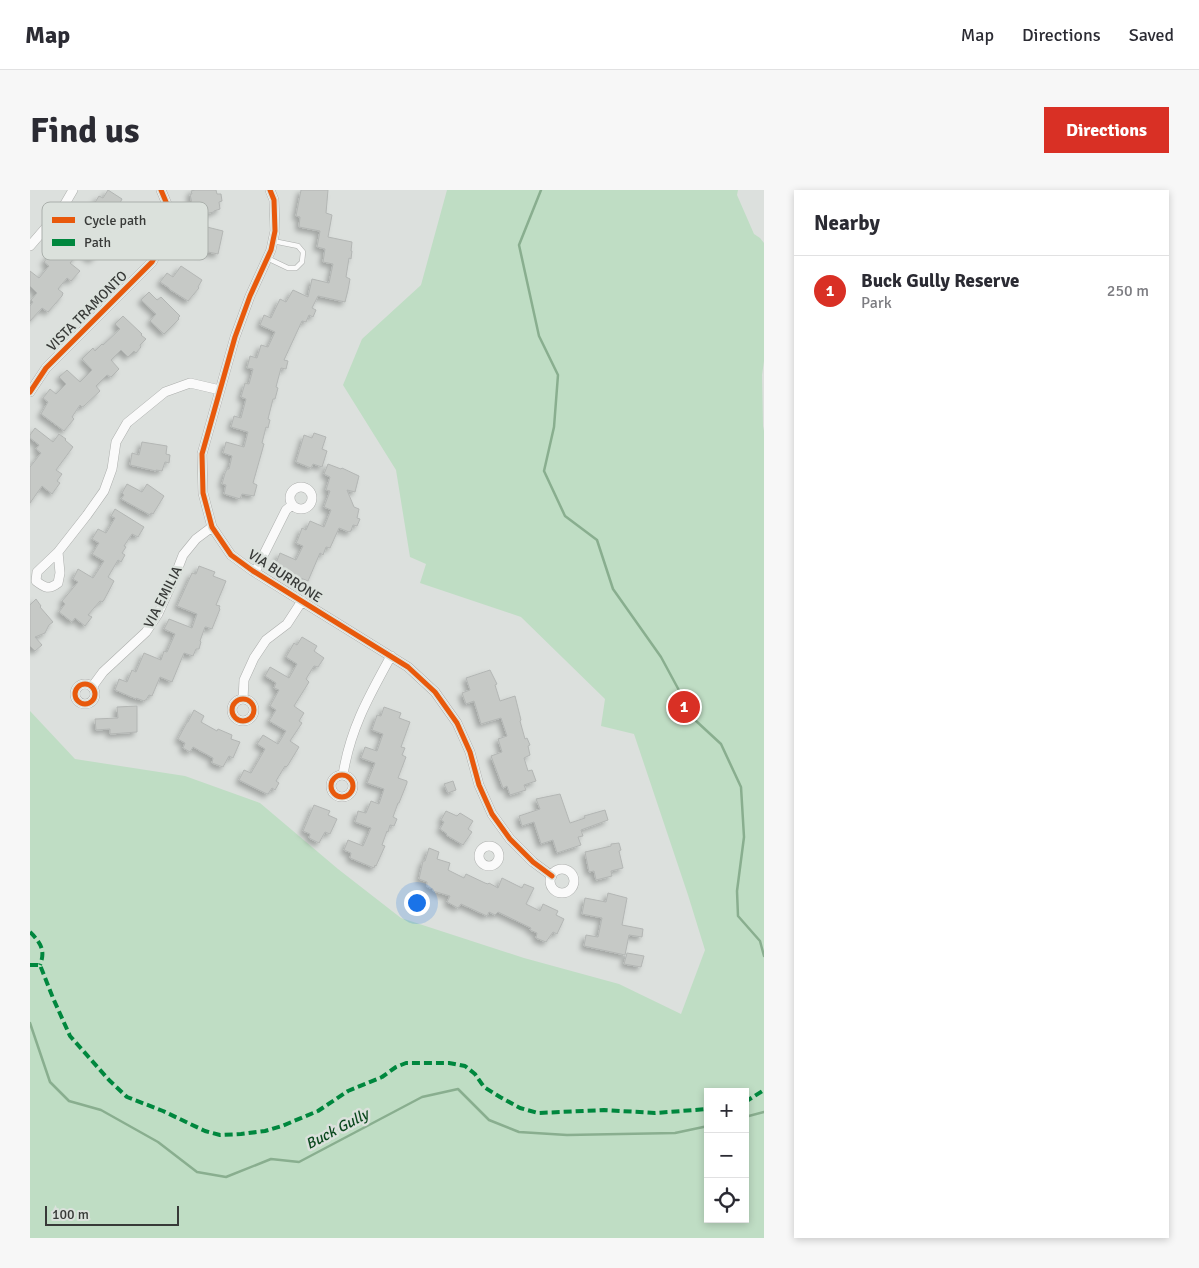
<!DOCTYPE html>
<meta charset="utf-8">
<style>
body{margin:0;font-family:Signika,sans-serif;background:#f7f7f7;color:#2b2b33}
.controls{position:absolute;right:15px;bottom:15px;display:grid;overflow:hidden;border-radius:0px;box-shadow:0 2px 8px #0003}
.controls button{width:45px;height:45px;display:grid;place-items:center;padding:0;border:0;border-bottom:1px solid #e1e1e2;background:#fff;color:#2b2b33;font:25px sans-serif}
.scale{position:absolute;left:15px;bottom:12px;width:134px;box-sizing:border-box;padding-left:5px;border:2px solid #383a38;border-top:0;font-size:14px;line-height:18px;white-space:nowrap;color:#383a38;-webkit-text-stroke:4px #dbe1dc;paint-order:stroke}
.you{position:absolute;left:386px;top:712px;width:18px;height:18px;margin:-12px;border:4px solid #fff;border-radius:50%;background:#1a73e8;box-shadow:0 0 0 8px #1a73e833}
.badge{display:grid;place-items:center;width:32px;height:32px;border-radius:50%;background:#d93025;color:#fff;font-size:16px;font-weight:700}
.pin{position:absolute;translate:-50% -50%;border:2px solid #fff;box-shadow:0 1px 5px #0006}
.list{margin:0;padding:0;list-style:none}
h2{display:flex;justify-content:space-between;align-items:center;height:65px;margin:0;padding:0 20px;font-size:21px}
h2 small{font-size:16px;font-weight:400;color:#7c7c81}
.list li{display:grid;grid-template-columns:32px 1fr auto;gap:15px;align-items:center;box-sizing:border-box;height:70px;padding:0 20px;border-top:1px solid #e1e1e2}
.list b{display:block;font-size:19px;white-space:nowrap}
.list p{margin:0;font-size:16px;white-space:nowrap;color:#7c7c81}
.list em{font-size:16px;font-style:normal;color:#7c7c81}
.icon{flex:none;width:28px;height:28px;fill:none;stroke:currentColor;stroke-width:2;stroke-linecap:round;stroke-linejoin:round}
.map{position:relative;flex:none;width:734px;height:1048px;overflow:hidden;border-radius:0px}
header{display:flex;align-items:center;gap:30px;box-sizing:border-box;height:70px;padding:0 25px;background:#fff;border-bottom:1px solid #e1e1e2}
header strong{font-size:24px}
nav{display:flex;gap:28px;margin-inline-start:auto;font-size:18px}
.intro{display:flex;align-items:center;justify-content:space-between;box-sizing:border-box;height:120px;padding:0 30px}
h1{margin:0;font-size:35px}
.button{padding:12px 22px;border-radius:0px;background:#d93025;color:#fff;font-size:18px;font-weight:700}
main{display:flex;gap:30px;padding:0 30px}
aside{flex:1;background:#fff;border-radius:0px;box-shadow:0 2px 8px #0003}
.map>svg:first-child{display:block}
</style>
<header>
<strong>Map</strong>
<nav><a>Map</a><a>Directions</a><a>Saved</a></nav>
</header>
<div class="intro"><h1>Find us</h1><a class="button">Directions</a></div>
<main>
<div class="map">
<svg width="734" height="1048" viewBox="0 0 734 1048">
<defs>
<filter id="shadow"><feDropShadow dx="-3.5" dy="3.5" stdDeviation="2.5" flood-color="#0004"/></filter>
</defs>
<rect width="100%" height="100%" fill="#dce0dd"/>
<path fill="#bfddc4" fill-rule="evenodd" d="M417,0H708L707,5L724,44L730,48L734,53V171L732,185L733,236L734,241V1048H0V521L45,569L155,586L230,613L308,679L371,728L494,768L589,794L651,824L675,760L658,705L604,544L571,536L575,509L491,427L390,393L396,374L380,367L366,280L313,195L332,149L391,95ZM678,902H715V1029H678Z"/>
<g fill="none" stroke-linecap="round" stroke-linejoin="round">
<path stroke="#89ae8f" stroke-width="2.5" d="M511,0L489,55L509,146L528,185L524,237L514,281L535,326L567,350L583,399L631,467L665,530L691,554L711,597L714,647L707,701L708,726L730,751L734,766
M0,833L20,892L39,911L71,920L128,952L167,982L196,987L241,969L269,972L392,907L428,899L459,930L489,942L537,945L645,943L678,936
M715,927L734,922"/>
</g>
<path fill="#c6c9c6" stroke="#b3b6b4" filter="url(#shadow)" d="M78,0L92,9L90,13L100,21L93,31L89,29L85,35L61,19L69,6L73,8Z
M165,0H186L187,4H191L192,11L189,12L190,19L184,21V22L158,27L156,15L162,14L160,4H162L161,1Z
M271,0H298L296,23L302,25L298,47L322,52L321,61H322L321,69L319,68L316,87L320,89L318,100L315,112L288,106L282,118L286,120L283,127L279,125L276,132L272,131L254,170L258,171L256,179L251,178L246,197L248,198L245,209H243L238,229L240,230L238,238L236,237L232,253L234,254L223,293L227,295L224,306L212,304L210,309L194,304L196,295L192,294L195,283L197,279H199L202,266L193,263L196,252L214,257L218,242L201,237L204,226L211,228L216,209L211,207L215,193L219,194L223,179L217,178L220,166L227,168L231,155L238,157L245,142L230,135L234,125L241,128L250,109L256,112L263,100L278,107L282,89L299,93L303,74L293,72L295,59L287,57L290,41L269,37L270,27L266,26Z
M49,29L60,37H61L75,49V54L73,59L63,69H60L50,61L40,73L50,81L41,91L37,88L28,99L33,103L32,106L18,122L12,118L0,131V116L3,112L1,110L7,103L0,96V81L9,88L19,76L14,72L21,63L24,66L30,59L33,61L48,42L42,37Z
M157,32L193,41L188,64L178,62L177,63L169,61L171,51L154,47Z
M151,76L172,90L168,97L169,98L158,111L139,99V98L130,92L137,83L143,87Z
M119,102L127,110L131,107L150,126L148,128L149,129L134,144L120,131L126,124L111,110Z
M93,126L112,144L111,145L116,149L110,155L111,157L106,163L104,161L98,167L91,160L81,170L89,179L81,187L77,185L66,196L70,201L54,216L52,217L50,215L42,227L44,229L34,241L11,224L18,212L13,208L20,199L26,204L36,194L29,187L37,180L50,192L62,180L52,169L63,158L65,161L72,154L73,155L90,139L85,134Z
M5,238L23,252L29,244L36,249L35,250L43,257L26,280L32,284L27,291L30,293L22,304L12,296L0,313V277L11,263L6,259L9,255L0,248V245Z
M284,243L296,247L292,259L297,261L292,277L283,274L281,278L266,272L274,245L282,248Z
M112,252L137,256L136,264L140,265L139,273L135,272L132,281L126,280V281L100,275L102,263L109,265Z
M298,274L311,279L312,278L329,286L325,302L317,300L324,317L329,319L327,328L330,329L327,336L323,335L321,341L319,342L309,338L300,358L296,357L293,365L290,363L278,391L253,381L254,377L246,373L250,363L266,370L273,356L266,353L268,349L272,338L276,340L280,331L294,337L301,320L294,317L300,301L296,300L300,287L294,284Z
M97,294L112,302L117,294L134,306L123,324L121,323L120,325L91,309L94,305L92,303Z
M85,319L114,337L108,347L102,344L94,356L96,357L92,363L95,365L91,372L88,370L78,387L84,391L74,410L72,412L70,411L58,425L62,427L55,436L45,428L42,432L29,422L35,414L32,411L48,392L43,389L48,379L63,388L74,371L62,364L69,353L62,349L68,339L76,343L85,328L81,326Z
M169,376L185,382L183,386L196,391L186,415L190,416L189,418L190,419L182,439L176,437H175L170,451L171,452L169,459H166L163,466L154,463L142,492L130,487L122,506L119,505L116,510H115L114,511L106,508V509L85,500L89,489L97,492L102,480L106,482L114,463L131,470L134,461L137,462L145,444L134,439L139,429L162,438L167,424L147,416L162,383L166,384Z
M6,409L11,416L10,417L23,432L19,435L15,443L5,447L12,455L5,461L0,456V415Z
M272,447L287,456L284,461L294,468L288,477L284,476L276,489L279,492L264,516L274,523L269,531L272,533L260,551L269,557L258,575L256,577L255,576L246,591L249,593L245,600L242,598L238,604H237L209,590L214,580L221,583L235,559L227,554L233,545L248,554L256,541L239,531L246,520L240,516L249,500L244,498L246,493L235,486L240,477L259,488L267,474L256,467L264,453L267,455Z
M460,480L467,494L465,495L470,511L485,506L491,530L490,531L495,549L497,548L500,555L498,556L500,565L494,568L498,581L502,580L506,591L494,595L496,600L480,605L477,596L473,598L461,566L472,562L468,549L477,546L471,528L451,534L444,511L436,514L432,503L440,500L436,488Z
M107,516V542L80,544V539L66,540L65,529L88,528L87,517Z
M354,517L371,523L369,528L380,532L371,557L375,558L372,565L376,567L368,588L377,591V593L369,613H368L363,627L367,629L364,636L360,635L358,642L357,641L352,655L355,656L346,676L345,675L344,678L320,668L321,663L314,660L318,650L333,656L341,638L325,632L328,621L336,623L341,611L349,614L354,599L337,593L345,573L331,568L335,557L347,561L353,544L342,540L347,525L351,526Z
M164,520L174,526L171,532L187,541L188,539L202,545L201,549L210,552L203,568L199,566L193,577L182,573L183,568L163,557L160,562L153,558L155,553L148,549L157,532H158Z
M423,591L426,600L418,603L414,594Z
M530,604L540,633L555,628L554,626L575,620L578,630L551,640L553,646L548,647L551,655L527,663L523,650L511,654L504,632L492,636L489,626L510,619L506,609Z
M284,615L300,621L298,625L307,629L300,644L295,642L289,653L279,648L280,644L273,641Z
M416,621L427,626L430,623L443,631L438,639L442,642L433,655L416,645L417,644L410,639L414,632L411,630Z
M589,653L591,660L589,661L593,678L581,681L582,686L566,690L564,681L559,682L555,662L581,656V654Z
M399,658L409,662L407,669L420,673L418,680L434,688L436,684L455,693L458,694L459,693L468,698L472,688L492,698L494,694L504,698L496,714L510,721L513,714L528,721L526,725L534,729L527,744L523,742L516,752L506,748L507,743L500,740L501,738L468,722L465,725L459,722L457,726L431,714L428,718L417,712L420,706L403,701V699L397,697V692L389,689L393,671H395Z
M578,703L597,708L592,735L613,739L612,747L599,745L595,765L554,756L556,745L568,747L572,728L552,724L555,708L576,712Z
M597,763L614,766L611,777L594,774Z"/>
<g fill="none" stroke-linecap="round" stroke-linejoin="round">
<defs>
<path id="lane" d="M237,68L258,78H266L272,72L273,62L268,56L243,51"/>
<path id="street" d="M240,0L244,10L245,41L241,60L220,106L205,147L172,264L173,303L182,337L201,365L223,381L378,477L405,502L427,533L440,562L449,595L462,624L480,649L503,672L522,686
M0,56L32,19L43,0
M0,202L16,178L122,72L136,47L139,19L131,0
M260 308a11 11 0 1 1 22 0a11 11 0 1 1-22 0Z
M28,362L30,383L28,393C19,400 15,398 6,391L7,382L28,362L57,325L74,301L82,279L86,252L97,233L135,202L160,193L190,200
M225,382L256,320L262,315
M45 504a10 10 0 1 1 20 0a10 10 0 1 1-20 0Z
M62,497L73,482L116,442L128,424L143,391L153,365L166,349L182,337
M213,509L214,490L224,468L236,450L257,434L272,411
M202 520a11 11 0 1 1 22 0a11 11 0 1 1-22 0Z
M313,585C320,539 339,506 361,466
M301 596a11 11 0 1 1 22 0a11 11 0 1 1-22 0Z
M449 666a10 10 0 1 1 20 0a10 10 0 1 1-20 0Z
M520 691a12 12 0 1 1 24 0a12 12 0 1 1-24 0Z"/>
</defs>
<use href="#lane" stroke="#acaeac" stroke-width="5.5"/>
<use href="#street" stroke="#acaeac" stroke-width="10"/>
<use href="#lane" stroke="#fafafa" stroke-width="4.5"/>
<use href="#street" stroke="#fafafa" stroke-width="9"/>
<path stroke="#00873e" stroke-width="4" stroke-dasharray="8 4" stroke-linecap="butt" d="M0,742C10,752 16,760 10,775
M0,775H10L23,808L40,846L79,890L97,907L133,921L175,941L190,945L211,944L235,941L252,936L288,921L318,901L352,887L366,877L376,873H419L435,876L445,884L454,897L470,907L490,918L508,923L574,920L625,923L678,919
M715,912L734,900"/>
<defs>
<path id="cycleway" d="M240,0L244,10L245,41L241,60L220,106L205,147L172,264L173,303L182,337L201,365L223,381L378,477L405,502L427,533L440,562L449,595L462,624L480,649L503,672L522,686
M0,202L16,178L122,72L136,47L139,19L131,0
M45 504a10 10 0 1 1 20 0a10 10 0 1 1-20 0Z
M202 520a11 11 0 1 1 22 0a11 11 0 1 1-22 0Z
M301 596a11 11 0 1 1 22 0a11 11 0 1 1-22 0Z"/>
</defs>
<use href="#cycleway" stroke="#dbe1dc" stroke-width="8"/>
<use href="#cycleway" stroke="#e8590c" stroke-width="5"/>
</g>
<g text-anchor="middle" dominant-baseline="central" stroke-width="5" stroke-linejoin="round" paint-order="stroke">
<g font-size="14" fill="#383a38" stroke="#dbe1dc">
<text transform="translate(57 121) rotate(-45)">VISTA TRAMONTO</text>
<text transform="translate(255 386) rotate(33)">VIA BURRONE</text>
<text transform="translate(133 407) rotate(-63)">VIA EMILIA</text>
</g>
<g font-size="15" font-style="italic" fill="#0b481e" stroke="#dbe1dc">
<text transform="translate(307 939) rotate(-28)">Buck Gully</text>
</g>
</g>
<rect x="12" y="12" width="166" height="58" rx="8" fill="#dbe1dc" stroke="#aaafab" stroke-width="1"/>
<rect x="22" y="27" width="23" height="6" fill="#e8590c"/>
<rect x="22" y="49" width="23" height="7" fill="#00873e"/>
<g font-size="14" fill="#383a38">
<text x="54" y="35">Cycle path</text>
<text x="54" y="57">Path</text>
</g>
</svg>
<div class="controls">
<button>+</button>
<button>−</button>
<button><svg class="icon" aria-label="locate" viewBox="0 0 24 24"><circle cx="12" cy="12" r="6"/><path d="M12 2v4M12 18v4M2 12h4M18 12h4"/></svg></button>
</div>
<div class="scale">100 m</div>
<div class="you"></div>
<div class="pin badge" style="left:654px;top:517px">1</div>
</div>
<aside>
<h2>Nearby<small></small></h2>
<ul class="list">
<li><span class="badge">1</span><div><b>Buck Gully Reserve</b><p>Park</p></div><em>250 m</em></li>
</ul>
</aside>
</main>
